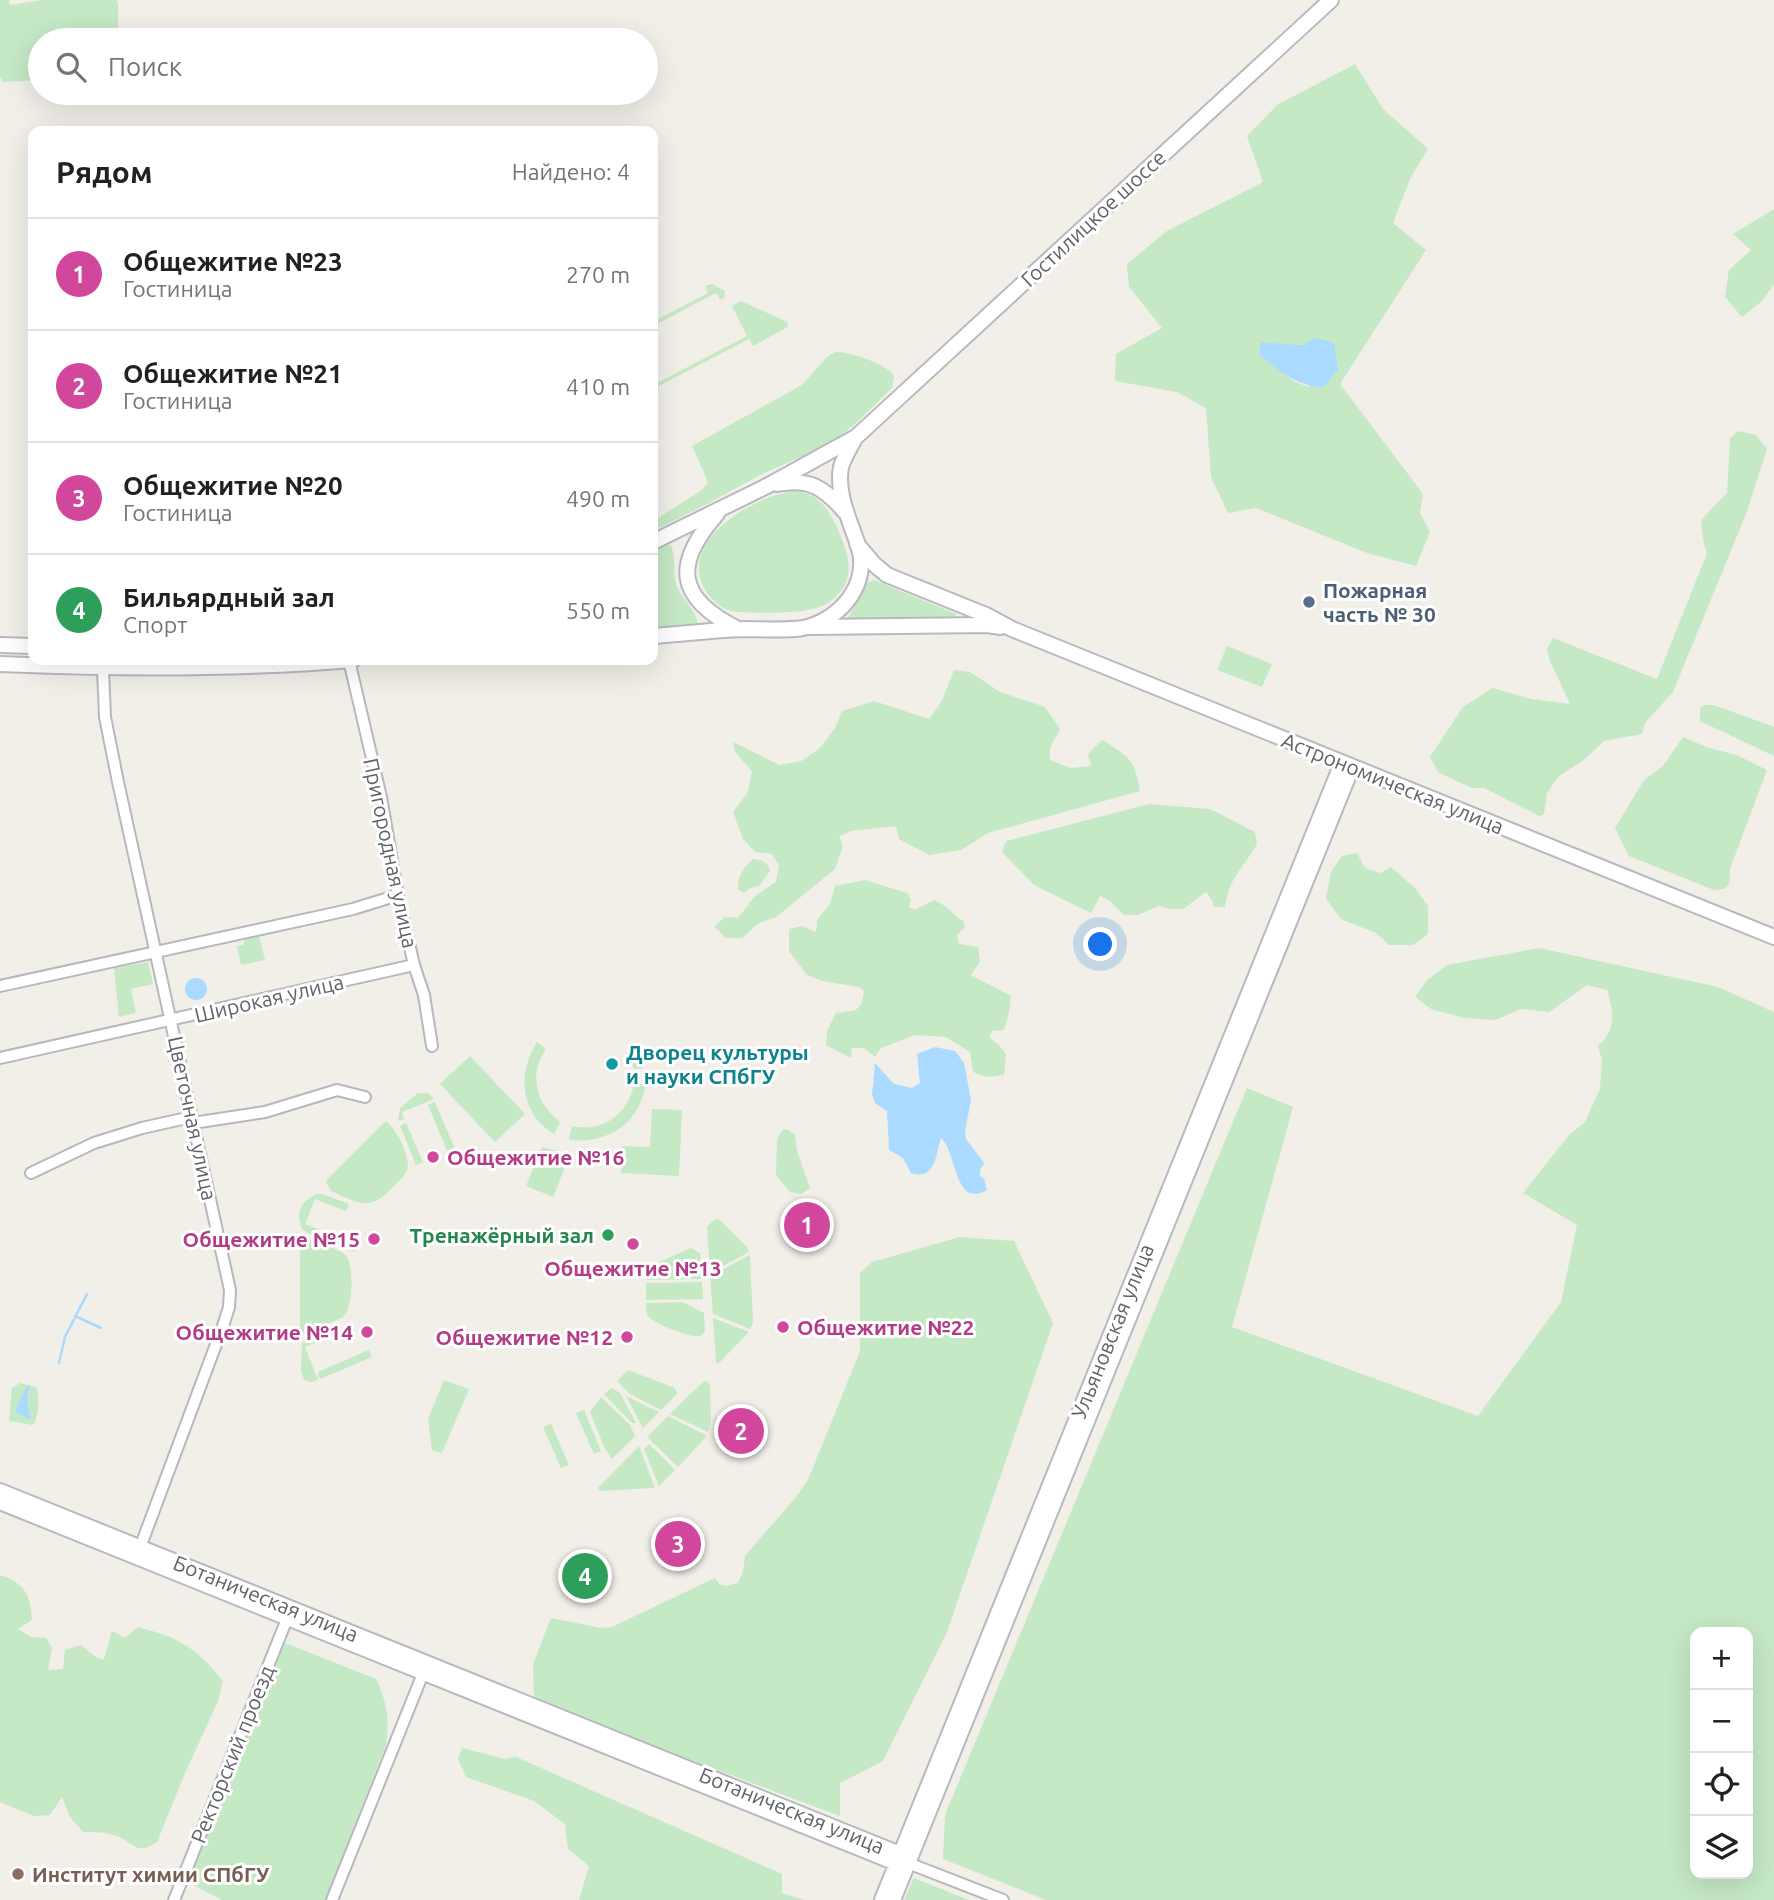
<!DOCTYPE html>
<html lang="ru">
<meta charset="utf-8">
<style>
body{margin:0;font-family:Ubuntu,sans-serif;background:#f2f2f2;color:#202124}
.controls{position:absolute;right:21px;bottom:21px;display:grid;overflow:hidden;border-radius:14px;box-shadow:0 7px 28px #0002}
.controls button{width:63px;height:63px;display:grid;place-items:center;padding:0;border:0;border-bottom:2px solid #e0e0e0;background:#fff;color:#202124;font:35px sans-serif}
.you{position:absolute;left:1101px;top:945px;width:24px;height:24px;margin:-18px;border:5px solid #fff;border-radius:50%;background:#1a73e8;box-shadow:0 0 0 10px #1a73e833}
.badge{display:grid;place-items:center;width:46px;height:46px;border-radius:50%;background:#ea4335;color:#fff;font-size:23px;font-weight:700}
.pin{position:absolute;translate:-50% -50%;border:4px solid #fff;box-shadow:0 2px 7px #0006}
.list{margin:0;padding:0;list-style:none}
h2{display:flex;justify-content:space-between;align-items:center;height:91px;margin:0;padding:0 28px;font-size:30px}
h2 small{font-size:23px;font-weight:400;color:#757577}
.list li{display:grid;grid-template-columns:46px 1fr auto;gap:21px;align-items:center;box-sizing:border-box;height:112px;padding:0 28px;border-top:2px solid #e0e0e0}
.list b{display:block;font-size:26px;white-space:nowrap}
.list p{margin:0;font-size:23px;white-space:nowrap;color:#757577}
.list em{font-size:23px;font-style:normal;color:#757577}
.icon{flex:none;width:38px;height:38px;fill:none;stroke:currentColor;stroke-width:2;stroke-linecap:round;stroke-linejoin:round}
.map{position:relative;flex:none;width:1774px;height:1900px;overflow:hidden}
.search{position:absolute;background:#fff;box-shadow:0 7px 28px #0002;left:28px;top:28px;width:630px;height:77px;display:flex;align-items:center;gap:18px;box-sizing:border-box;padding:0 24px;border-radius:38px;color:#757577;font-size:26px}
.panel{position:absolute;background:#fff;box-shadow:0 7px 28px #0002;left:28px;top:126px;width:630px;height:539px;border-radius:14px}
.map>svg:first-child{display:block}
</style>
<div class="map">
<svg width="1774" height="1900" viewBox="0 0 1774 1900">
<rect width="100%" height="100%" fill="#f1efe8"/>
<path fill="#c5e8c5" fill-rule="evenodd" d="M0,0H9L10,5L43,0H116L118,3V33L112,40H40V80L3,82L0,76Z
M1355,64L1383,109L1428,149L1410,179L1393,223L1426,250L1340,384L1423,494L1420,513L1430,532L1416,566L1367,553L1256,508L1228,513L1211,477L1206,408L1177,392L1115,381L1116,354L1162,328L1129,287L1127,264L1167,231L1263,182L1247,136L1277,105ZM1261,342L1303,345L1309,387L1295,382L1259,354Z
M1774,209V284L1762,301L1742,317L1725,297L1729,270L1751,250L1733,234Z
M712,284L725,291L724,298L720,300L716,293L653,326V322L708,293L705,286Z
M741,301L787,322L788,327L753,346L749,339L657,387L655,384L747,336L732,306Z
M835,352C848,351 888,364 894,376L892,388L855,424L828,445L762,474L709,503L653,531V521L702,490L707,484V479L692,446L802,385L827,357Z
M1738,431L1756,435L1767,449L1746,514L1673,692L1645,723L1642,734L1604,741L1584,760L1559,776L1547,793L1544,814L1539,816L1484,788H1472L1438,772L1430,757L1463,707L1493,688L1531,699L1570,704L1550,661L1547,649L1553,638L1657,679L1707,553L1704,545L1701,520L1727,493L1730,438Z
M795,491C820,494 829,510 839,532C850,557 857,584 828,603C809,615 762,613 739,612C725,611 716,605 708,594C672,544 752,496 795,491Z
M670,544C677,557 672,569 676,583C680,598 696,609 698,624L653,627V551Z
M874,580L956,614L955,618L854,620L848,618L867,583Z
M1227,646L1272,664L1262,687L1217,670Z
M954,670L970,672L1000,692L1045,707L1060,729L1050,748V760L1071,768L1091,766L1088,754L1102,740C1130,757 1134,759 1140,791L988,833L961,850L929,855L899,839L896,826L851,831L839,836L843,846L835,869L776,917L759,923L742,938H726L714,927L725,917L738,918L755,896L776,882L779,865L772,854L755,852L743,839L733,812L748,792L752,771L735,752L733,742L779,765L801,761L820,748L835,728L842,711L874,701L929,719L942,701Z
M1705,705H1714L1774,727V756L1700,721V708Z
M1683,737L1709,748L1737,755L1767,770L1730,869L1729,884L1724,889L1714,890L1629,856L1615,828L1644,780L1663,766Z
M1149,804L1210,809L1255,832L1257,844C1243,869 1230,875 1225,907H1214L1212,900L1206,892L1183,909H1170L1159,906L1137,915H1124L1110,901L1100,896L1091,913L1034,885L1002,852L1006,841Z
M1357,853L1365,868L1380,873L1391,867L1415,888L1428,906V934L1413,945H1389L1376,933L1341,919L1326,899L1331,872L1342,856Z
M753,859C762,860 768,862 770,871L759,886L752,887L744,893L738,889C737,878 744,866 753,859Z
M865,880L907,893L911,900L909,907L915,910L934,900C947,905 952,914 964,922L965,928L957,935L959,944L978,947L980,962L971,975L1011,996L1009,1013L1004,1030L992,1031L989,1037L998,1044L1006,1054L1004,1075L987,1077L973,1072L970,1052L946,1037L915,1035L881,1048L875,1057L864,1048H852L851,1058L826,1045L827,1031L836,1013L856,1010L862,1003L864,991L859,987L823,981L807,975L789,951V929L802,926L816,932L817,920L830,904L835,886Z
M259,936L265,960L241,965L237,946L243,945L245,939Z
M1539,948L1718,987L1774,1012V1900H1046L943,1859L945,1815L1247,1088L1293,1107L1232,1327L1478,1416L1561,1302L1577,1225L1523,1193L1569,1135L1585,1122L1600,1089L1602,1060L1598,1046C1617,1029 1614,1013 1607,990L1587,985L1549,1012L1521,1009L1495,1020L1464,1018L1431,1009L1415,997L1427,980L1447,965ZM1695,1632H1748V1874H1695Z
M148,962L153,984L131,989L136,1013L119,1017L114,968Z
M537,1042L546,1049C528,1074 536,1104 560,1122L554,1134C520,1114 517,1074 537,1042Z
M638,1049L644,1068L634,1069L629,1054Z
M470,1056L525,1114L495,1142L440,1084Z
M634,1084H646C639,1124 608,1144 569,1140L572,1126C603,1133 628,1114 634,1084Z
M418,1093H428L434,1099L402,1112L404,1119L398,1121L400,1108Z
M435,1102L455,1149L448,1153L428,1105Z
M652,1109L682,1110L679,1176L621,1173L622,1146L650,1147Z
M386,1121C396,1129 412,1158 407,1171C404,1177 397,1183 392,1188C386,1194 378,1202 369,1203C357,1205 342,1195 331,1191L326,1181Z
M406,1123L423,1162L416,1165L400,1126Z
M787,1129L795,1135L797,1151L810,1188L801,1194L790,1192L776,1175L777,1140L782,1130Z
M542,1147L570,1155L553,1197L526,1186Z
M316,1194H322L349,1204L346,1211L315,1199L305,1224L318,1229L312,1235L302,1229C296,1212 300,1202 316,1194Z
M716,1219L721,1221L746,1246L749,1252L710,1273L707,1226Z
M321,1231L358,1245L355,1252L322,1239Z
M960,1237L1014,1241L1053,1323L947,1632L883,1761L840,1783V1816L534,1701L533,1664L551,1618L601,1628L612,1627L715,1578L720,1585L727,1586L738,1583L743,1572L745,1556L796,1497L808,1480L860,1351V1273L872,1262Z
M300,1238C309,1239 342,1249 347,1257C354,1268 353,1308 343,1317L308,1333H300Z
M691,1248L700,1253L702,1279L646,1280L648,1270L652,1265Z
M750,1255L753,1322L750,1329L713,1314L710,1276Z
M702,1282L703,1299L646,1300V1283Z
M683,1302L704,1313L705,1332C701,1335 701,1337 695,1336C684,1335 652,1323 647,1315L646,1303Z
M713,1318L749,1332L718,1364L716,1363Z
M333,1327L336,1334L305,1347L318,1380L311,1382L304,1380L301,1371L302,1343Z
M369,1350L372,1357L320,1379L318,1373L320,1371Z
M628,1370L675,1388L677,1394L661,1410L630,1394L617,1381Z
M444,1380L469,1389L442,1453L432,1450L428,1419Z
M704,1381L708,1382L710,1386L711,1422L708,1432L670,1414Z
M20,1383L36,1387C40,1397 39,1416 33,1425L9,1421L12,1388ZM27,1386L30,1388L27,1401L31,1417L15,1412C19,1403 22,1395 27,1386Z
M612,1388L620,1393L636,1423H632L604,1394Z
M626,1396L659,1412L643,1428Z
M601,1397L630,1425L635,1436L612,1459L604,1447L590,1412Z
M584,1410L601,1451L594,1454L576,1413Z
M668,1416L707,1436L678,1467L647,1437Z
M551,1424L569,1465L561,1468L543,1427Z
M649,1444L675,1470L659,1486L644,1449Z
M639,1446L655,1488L599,1491L598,1488Z
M0,1575C26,1584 30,1594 32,1620L18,1629L31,1637L46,1638L52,1648L48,1670L63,1669L65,1650L81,1645L97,1658L104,1659L112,1631L125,1638L138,1627C182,1639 194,1646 223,1681L218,1701L186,1771L157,1842C136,1856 135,1843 117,1836C106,1832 95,1832 83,1832L70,1817L62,1797L50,1815L34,1816L0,1802Z
M285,1643L376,1679C387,1702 390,1720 386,1745L325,1900H222L188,1882Z
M462,1748L505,1759L516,1757L782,1874V1893L804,1900H579L589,1866L568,1849L565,1824L534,1801L466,1777L458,1759Z
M914,1878L969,1900H904Z"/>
<path fill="#aadaff" d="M1314,338L1334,343L1338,370L1323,387C1296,386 1279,371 1259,354L1261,342L1303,345Z
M185 989a11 11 0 1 1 22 0a11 11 0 1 1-22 0Z
M935,1047L955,1051L964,1063L971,1100L965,1131L966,1139L984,1163L980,1170V1176L984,1179L987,1190C954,1210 957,1151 941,1138C936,1153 936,1181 911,1173L903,1158L889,1150L887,1111L875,1103L872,1095L875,1063L894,1084L912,1088L920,1083L917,1054Z
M27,1386H30L27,1401L31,1418L29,1419L15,1412C19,1403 22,1395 27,1386Z"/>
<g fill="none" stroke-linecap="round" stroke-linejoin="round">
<path stroke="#aadaff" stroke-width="2.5" d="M75,1316L101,1328
M59,1363L65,1337L87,1294"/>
<defs>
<path id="street" d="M349,660L381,797L398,895L414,965L424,995L432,1046
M103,669L105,717L118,782L230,1290L229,1307L224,1323L138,1553
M0,986L353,909L398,895
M0,1058L414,965
M193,1123L265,1112L337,1090L365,1097
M31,1173L94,1143L142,1128L191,1117
M908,1863L1003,1900
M174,1900L289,1614
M332,1900L426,1666"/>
<path id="secondary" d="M777,484C808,478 824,487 844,511
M717,514C673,564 676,598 738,629
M653,542L765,487L856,437L1331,0
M857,544L875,565L887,575L986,615L1012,629L1774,937
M811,627L987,625L1001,627
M653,636C683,634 713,630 744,629C762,629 784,631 803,628C841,620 871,583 858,545C850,521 836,493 841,467C844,457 850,448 855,438
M0,645L33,646
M0,664C118,669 235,670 353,660
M0,1491L900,1854L905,1859
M0,1502L896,1863H903
M882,1900L1342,763
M893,1900L1352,767"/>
</defs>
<use href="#street" stroke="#b5b8bc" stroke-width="14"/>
<use href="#secondary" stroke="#b6babf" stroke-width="18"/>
<use href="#street" stroke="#fff" stroke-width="10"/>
<use href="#secondary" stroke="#fff" stroke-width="14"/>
</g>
<circle fill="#5c6f8a" stroke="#fff" stroke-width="2.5" cx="1309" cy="602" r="7"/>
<circle fill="#0f9aa8" stroke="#fff" stroke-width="2.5" cx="612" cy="1064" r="7"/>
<g fill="#d1479c" stroke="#fff" stroke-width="2.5">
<circle cx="433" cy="1157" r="7"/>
<circle cx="374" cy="1239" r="7"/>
<circle cx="633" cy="1244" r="7"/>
<circle cx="783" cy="1327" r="7"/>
<circle cx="367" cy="1332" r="7"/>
<circle cx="627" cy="1337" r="7"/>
</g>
<circle fill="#2e9e5b" stroke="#fff" stroke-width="2.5" cx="608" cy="1235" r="7"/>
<circle fill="#8d6e63" stroke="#fff" stroke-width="2.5" cx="18" cy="1874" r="7"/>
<g text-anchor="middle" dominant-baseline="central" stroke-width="6" stroke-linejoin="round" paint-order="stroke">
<g font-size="21" fill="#5f6368" stroke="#fff">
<text transform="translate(1093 218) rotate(-43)">Гостилицкое шоссе</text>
<text transform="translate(1393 783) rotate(22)">Астрономическая улица</text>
<text transform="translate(391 853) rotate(78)">Пригородная улица</text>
<text transform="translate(269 998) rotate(-13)">Широкая улица</text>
<text transform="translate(193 1118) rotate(78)">Цветочная улица</text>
<text transform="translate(1112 1331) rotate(-68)">Ульяновская улица</text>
<text transform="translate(266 1598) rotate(22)">Ботаническая улица</text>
<text transform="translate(232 1754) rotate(-68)">Ректорский проезд</text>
<text transform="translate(792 1810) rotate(22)">Ботаническая улица</text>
</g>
<g font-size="21" font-weight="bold" fill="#4e5e75" stroke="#fff" text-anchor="start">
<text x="1323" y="590">Пожарная<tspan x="1323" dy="24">часть № 30</tspan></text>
</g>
<g font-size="21" font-weight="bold" fill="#0d838f" stroke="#fff" text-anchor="start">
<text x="626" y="1052">Дворец культуры<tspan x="626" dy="24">и науки СПбГУ</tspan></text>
</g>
<g font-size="21" font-weight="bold" fill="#b23c85" stroke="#fff" text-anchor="end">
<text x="447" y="1157" text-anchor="start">Общежитие №16</text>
<text x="360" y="1239">Общежитие №15</text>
<text x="633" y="1268" text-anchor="middle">Общежитие №13</text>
<text x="797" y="1327" text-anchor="start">Общежитие №22</text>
<text x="353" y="1332">Общежитие №14</text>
<text x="613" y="1337">Общежитие №12</text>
</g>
<g font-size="21" font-weight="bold" fill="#27864d" stroke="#fff" text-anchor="end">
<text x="594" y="1235">Тренажёрный зал</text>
</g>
<g font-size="21" font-weight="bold" fill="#785e54" stroke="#fff" text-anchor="start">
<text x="32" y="1874">Институт химии СПбГУ</text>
</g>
</g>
</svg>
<div class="controls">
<button>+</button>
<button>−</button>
<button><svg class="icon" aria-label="locate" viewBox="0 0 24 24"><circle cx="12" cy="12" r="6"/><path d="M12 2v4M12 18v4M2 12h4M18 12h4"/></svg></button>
<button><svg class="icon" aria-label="layers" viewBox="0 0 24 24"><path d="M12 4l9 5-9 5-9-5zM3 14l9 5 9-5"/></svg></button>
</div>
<div class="you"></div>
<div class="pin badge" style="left:807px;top:1225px;background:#d1479c">1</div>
<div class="pin badge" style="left:741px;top:1431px;background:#d1479c">2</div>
<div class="pin badge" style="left:678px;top:1544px;background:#d1479c">3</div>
<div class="pin badge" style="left:585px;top:1576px;background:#2e9e5b">4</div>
<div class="search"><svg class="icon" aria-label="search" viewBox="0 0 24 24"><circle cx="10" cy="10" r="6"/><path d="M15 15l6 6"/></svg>Поиск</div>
<section class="panel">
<h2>Рядом<small>Найдено: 4</small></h2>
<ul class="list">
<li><span class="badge" style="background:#d1479c">1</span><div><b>Общежитие №23</b><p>Гостиница</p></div><em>270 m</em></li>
<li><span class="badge" style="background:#d1479c">2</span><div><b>Общежитие №21</b><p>Гостиница</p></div><em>410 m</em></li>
<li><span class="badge" style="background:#d1479c">3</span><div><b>Общежитие №20</b><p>Гостиница</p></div><em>490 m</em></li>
<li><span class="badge" style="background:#2e9e5b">4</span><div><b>Бильярдный зал</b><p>Спорт</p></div><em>550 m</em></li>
</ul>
</section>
</div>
